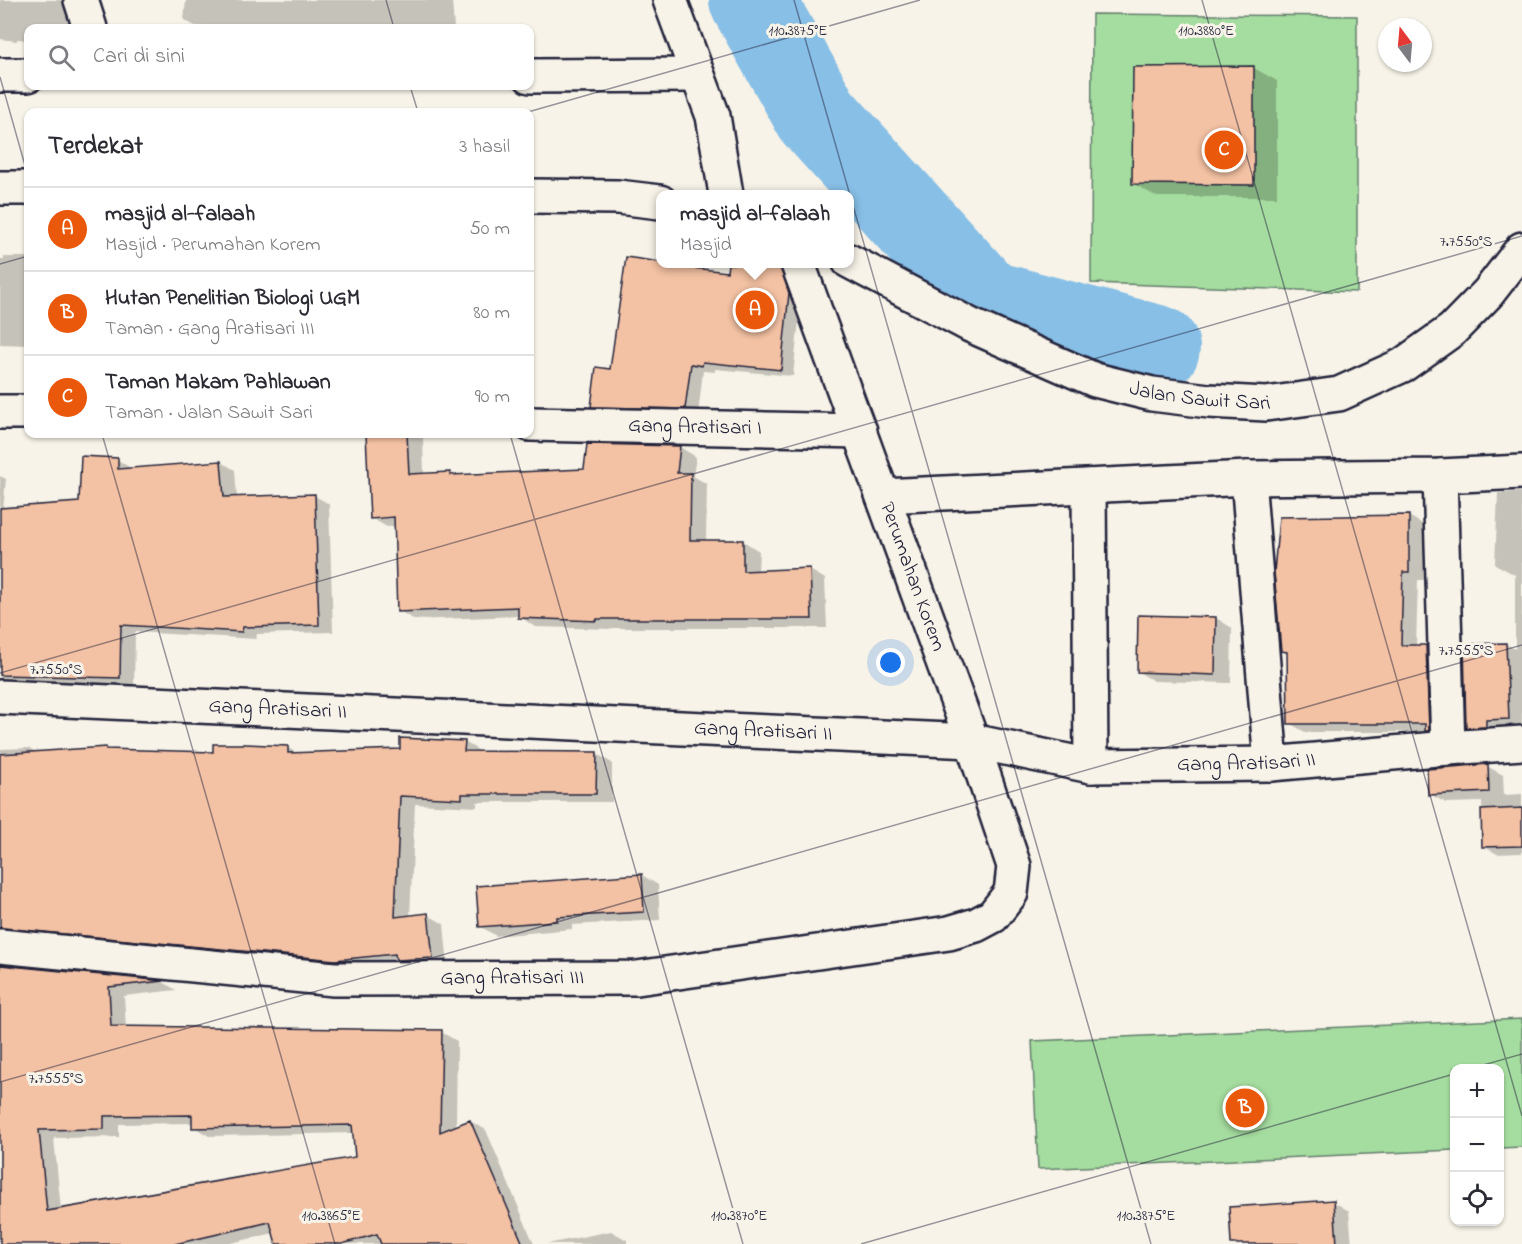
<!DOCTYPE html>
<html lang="id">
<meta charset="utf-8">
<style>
body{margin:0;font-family:"Indie Flower",sans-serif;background:#f7f7f7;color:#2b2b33}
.controls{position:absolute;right:18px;bottom:18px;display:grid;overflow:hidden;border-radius:12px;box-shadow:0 2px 4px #0004}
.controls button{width:54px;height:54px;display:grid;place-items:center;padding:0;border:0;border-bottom:2px solid #e1e1e2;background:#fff;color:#2b2b33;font:30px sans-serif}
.compass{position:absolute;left:1378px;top:18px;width:54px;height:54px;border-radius:50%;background:#fff;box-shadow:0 2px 4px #0004;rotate:344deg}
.you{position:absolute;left:891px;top:663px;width:21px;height:21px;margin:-15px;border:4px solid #fff;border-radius:50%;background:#1a73e8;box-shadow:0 0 0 9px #1a73e833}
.badge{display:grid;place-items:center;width:39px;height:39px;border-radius:50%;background:#ea580c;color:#fff;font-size:20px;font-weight:700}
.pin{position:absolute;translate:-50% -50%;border:3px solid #fff;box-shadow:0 2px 6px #0006}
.popup{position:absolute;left:656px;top:190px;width:198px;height:78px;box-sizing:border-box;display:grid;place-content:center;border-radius:12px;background:#fff;filter:drop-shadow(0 2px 4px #0005);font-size:20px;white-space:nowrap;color:#7c7c81}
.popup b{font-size:22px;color:#2b2b33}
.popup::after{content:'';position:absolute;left:50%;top:100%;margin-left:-12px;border:12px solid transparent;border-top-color:#fff}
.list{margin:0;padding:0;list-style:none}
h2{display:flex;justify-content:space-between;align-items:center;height:78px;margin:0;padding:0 24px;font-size:26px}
h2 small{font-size:20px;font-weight:400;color:#7c7c81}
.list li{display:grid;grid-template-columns:39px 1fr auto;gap:18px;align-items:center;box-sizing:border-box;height:84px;padding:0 24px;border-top:2px solid #e1e1e2}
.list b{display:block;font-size:22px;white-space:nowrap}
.list p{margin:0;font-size:20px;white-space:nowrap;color:#7c7c81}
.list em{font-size:20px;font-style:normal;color:#7c7c81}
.icon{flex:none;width:33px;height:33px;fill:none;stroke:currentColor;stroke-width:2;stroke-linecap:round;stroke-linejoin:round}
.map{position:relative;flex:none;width:1522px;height:1244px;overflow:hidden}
.search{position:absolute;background:#fff;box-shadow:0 2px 4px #0004;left:24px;top:24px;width:510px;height:66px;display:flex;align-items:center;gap:15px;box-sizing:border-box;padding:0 21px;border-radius:12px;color:#7c7c81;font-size:22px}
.panel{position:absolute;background:#fff;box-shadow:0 2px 4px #0004;left:24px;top:108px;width:510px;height:330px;border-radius:12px}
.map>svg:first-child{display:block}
</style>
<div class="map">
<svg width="1522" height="1244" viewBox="0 0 1522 1244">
<rect width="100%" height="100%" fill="#f7f3e8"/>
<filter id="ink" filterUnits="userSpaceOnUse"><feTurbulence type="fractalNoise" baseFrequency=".0167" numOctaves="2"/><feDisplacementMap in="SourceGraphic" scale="12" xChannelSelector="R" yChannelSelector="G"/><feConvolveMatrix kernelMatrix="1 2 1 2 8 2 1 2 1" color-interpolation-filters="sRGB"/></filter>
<g filter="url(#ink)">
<path fill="#a5dc9f" stroke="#647f6d" stroke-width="1.5" d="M1092,14L1357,16V292L1091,283Z
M1522,1019V1147L1500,1148V1068H1454V1150L1038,1169L1032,1041Z"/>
<path fill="#0003" fill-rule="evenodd" d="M0,0H79L82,28H28V40L17,39V41L0,39Z
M186,0H452L454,28H218L195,26L184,20Z
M1254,68L1277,81V197H1157L1134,184Z
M4,257H28V345L0,344V259L4,260Z
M627,259L729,274L730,264H792L801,301L793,376L715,369V372L703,371L698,415L606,413L593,406L611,370Z
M367,434H416L423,437L424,475L450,474L454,476L585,471L588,445L680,447L696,457L693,476L707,484L706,541H743L759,551L758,572L810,570L825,579L827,628H612V629L535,627L519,616L415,620L399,611L395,526L387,527L371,518Z
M118,460L132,469L221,462L235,470L237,498L315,496L329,504L333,632L257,634L256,639L135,632L134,685L0,682V476L6,479L3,510L80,503Z
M1522,492V728L1484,736L1468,727L1506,644L1515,649V575L1495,564L1498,493Z
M1409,516L1424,525V580H1418L1416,646H1426L1441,655L1442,739L1429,732H1305L1289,723V654L1282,651ZM1425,653H1428L1430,727H1427Z
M1140,616L1216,618L1232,628L1231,683L1154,681L1138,672Z
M464,742L480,751L597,754L612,763V802H477V807L415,804L410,917L428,915L444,924L448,967L351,968L0,945V749L29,748L38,753L109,751L214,753L288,748L299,754L401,750Z
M1487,766L1503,775L1504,795L1522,794V853L1497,854L1484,846L1482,802L1446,803L1430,794Z
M642,875L658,885L660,920L572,925V929L496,936L480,926Z
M0,966L163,982L176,990L124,996L126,1028L441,1032L457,1041L456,1127L470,1121L486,1130L534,1244H277L274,1233L227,1244H0ZM193,1123L194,1127L209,1136L354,1133L357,1159L61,1210L54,1138L119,1137V1124Z
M1334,1202L1349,1211L1352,1244H1233Z
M611,1231L627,1240V1244H547Z"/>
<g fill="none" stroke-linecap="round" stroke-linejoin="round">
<path stroke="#88bfe6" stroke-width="86" d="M752,0L817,116L986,303L1157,348"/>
</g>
<path fill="#f3c1a3" stroke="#22223b" stroke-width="1.5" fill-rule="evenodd" d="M1254,66V185L1132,184L1133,67Z
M626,257L660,262V264L727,272L728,264H780L789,293L781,370L703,362L702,366L691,364L685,409L591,407L596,367L610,369Z
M366,434H407L409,474L450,472L451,475L584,469L587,444L680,446L677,473H691L690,540H743V571L810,568L812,619H597V621L518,618V607L397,612L394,517L370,519Z
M81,456L118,458V469L221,461L224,497L315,494L319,625L243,627L242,632L121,625L120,678L0,675V508L79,502Z
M1409,515V572H1403L1401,645H1426L1429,731H1425V724H1288L1287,652L1281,651L1274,572L1279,517Z
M1138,615L1216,617L1215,675L1137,672Z
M1506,643L1509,719L1486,720V727L1466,728L1464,644Z
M400,738L465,741L464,751L597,752L596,794H462V799L400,796L395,917L428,913L433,958L396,960L395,954L335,960L0,928V754L106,747V749L213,752V744H246L288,746V753L400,749Z
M1488,764L1489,792L1428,795L1427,769Z
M1522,808V846L1482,847L1481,810Z
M642,874L644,912L557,917V921L479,927L476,886Z
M0,965L164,981L109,987L111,1026L442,1030L440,1132L470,1120L523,1244H381L377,1234L342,1244H276L270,1222L175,1244H0ZM192,1115V1128L352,1125L355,1157L47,1211L39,1130L104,1129V1116Z
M1334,1200L1337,1244H1231L1229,1207Z"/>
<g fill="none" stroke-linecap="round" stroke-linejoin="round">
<defs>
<g id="minor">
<path d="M81,0L90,28"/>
<path d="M670,0L713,116L726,194"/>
<path d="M0,75H28"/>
<path d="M530,76L697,75"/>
<path d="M0,412H28"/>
<path id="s1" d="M530,424L860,431"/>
<path d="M1440,476L1448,748"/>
<path d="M1248,478L1271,764"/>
<path d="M1089,486L1091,766"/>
<path d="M883,496L1248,478L1440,476L1522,472"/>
<path id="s2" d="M0,697L972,741L1091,766L1271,764L1448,748L1522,743"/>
<path id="s3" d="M0,946L334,979L637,978L949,933L976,925L993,916L1011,893L1014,866L972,741L798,264"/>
</g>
<g id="secondary">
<path d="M0,188H28"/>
<path d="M530,196L618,197L660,202"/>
<path id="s4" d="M849,261L970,325L1095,380L1152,394L1209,401L1266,404L1339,394L1403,365L1452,330L1488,293L1522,249"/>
</g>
</defs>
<use href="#minor" stroke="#22223b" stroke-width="38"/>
<use href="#secondary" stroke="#22223b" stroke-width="38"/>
<use href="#minor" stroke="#f7f3e8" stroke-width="33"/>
<use href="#secondary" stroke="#f7f3e8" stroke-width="33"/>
</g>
</g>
<path fill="none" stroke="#22223b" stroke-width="1.5" stroke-opacity="0.45" d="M386,0L394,28M794,0L1151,1244M1202,0L1522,1116M0,77L28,176M410,86L418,112M528,112L920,0M0,264L28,256M102,434L335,1244M510,434L743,1244M0,673L1522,236M1473,1068L1522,1054M0,1082L1522,645M861,1244L1454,1074"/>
<g text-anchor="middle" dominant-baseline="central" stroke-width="6" stroke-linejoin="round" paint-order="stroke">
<g font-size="21" fill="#22223b" stroke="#f7f3e8">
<text stroke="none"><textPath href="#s4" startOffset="380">Jalan Sawit Sari</textPath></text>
<text stroke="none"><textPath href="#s1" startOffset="165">Gang Aratisari I</textPath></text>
<text transform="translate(912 577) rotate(70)">Perumahan Korem</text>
<text stroke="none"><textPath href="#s2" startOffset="278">Gang Aratisari II</textPath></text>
<text stroke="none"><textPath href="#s2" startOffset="764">Gang Aratisari II</textPath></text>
<text stroke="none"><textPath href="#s2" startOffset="1250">Gang Aratisari II</textPath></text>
<text stroke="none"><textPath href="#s3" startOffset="514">Gang Aratisari III</textPath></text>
</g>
</g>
<g font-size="15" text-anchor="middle" fill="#22223b" stroke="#f7f3e8" stroke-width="6" stroke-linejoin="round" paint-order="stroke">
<text x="798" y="35">110.3875°E</text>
<text x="1206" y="35">110.3880°E</text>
<text x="1466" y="246">7.7550°S</text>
<text x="1466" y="655">7.7555°S</text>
<text x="56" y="674">7.7550°S</text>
<text x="56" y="1083">7.7555°S</text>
<text x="331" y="1220">110.3865°E</text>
<text x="739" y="1220">110.3870°E</text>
<text x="1146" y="1220">110.3875°E</text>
</g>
</svg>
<div class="controls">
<button>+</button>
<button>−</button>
<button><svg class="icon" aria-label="locate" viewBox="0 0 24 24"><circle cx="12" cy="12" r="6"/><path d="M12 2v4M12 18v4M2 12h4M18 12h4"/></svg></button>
</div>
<svg class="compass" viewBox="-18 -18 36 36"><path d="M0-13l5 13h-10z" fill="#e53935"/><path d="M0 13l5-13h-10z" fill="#7c7c81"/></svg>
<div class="you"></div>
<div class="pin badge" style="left:755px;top:310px">A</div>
<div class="popup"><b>masjid al-falaah</b>Masjid</div>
<div class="pin badge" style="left:1245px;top:1108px">B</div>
<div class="pin badge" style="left:1224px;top:150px">C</div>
<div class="search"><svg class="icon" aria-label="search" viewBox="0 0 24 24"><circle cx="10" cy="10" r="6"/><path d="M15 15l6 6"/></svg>Cari di sini</div>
<section class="panel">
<h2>Terdekat<small>3 hasil</small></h2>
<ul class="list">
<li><span class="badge">A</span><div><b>masjid al-falaah</b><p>Masjid · Perumahan Korem</p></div><em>50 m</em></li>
<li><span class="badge">B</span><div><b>Hutan Penelitian Biologi UGM</b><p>Taman · Gang Aratisari III</p></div><em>80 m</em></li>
<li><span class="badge">C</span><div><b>Taman Makam Pahlawan</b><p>Taman · Jalan Sawit Sari</p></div><em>90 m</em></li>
</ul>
</section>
</div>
